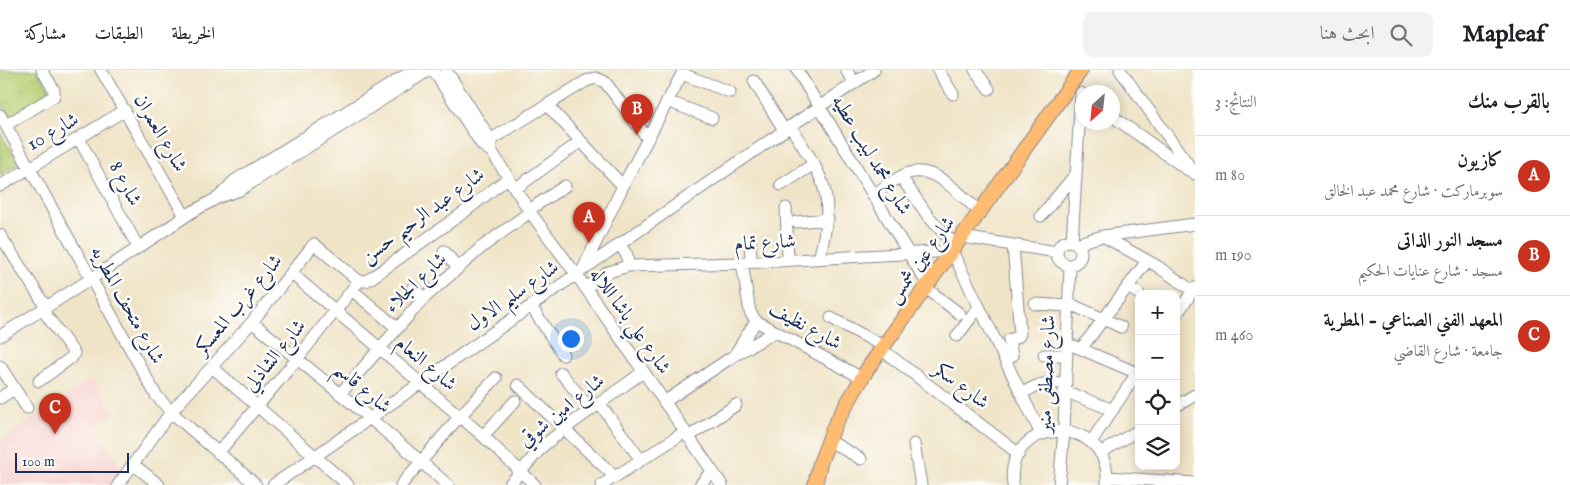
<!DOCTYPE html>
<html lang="ar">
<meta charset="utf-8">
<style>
body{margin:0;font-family:"IM FELL English",Amiri,serif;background:#f2f2f2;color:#202124;direction:rtl}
.controls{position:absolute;right:15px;bottom:15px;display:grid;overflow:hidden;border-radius:10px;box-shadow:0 2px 12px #0003}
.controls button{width:45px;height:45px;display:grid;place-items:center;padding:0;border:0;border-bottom:1px solid #e0e0e0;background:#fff;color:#202124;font:25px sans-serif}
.compass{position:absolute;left:1075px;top:15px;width:45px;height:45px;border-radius:50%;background:#fff;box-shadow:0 2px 12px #0003;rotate:207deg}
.scale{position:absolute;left:15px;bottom:12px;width:114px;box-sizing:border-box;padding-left:5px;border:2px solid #1b2f5e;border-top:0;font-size:14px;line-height:18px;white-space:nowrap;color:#1b2f5e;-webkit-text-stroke:4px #fdfcf7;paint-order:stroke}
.you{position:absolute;left:570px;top:268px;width:18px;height:18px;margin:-12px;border:4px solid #fff;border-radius:50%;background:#1a73e8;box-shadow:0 0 0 8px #1a73e833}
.badge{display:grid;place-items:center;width:32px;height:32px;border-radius:50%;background:#c8321e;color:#fff;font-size:16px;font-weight:700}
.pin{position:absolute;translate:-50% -41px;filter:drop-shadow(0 1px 2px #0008)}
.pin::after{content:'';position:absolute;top:26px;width:18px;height:15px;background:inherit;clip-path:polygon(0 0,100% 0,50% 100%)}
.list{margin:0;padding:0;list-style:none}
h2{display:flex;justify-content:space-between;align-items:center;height:65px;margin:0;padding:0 20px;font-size:21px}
h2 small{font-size:16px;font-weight:400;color:#757577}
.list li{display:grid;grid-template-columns:32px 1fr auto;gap:15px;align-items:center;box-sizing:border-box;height:80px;padding:0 20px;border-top:1px solid #e0e0e0}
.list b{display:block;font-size:19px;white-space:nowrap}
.list p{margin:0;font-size:16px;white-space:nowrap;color:#757577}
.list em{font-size:16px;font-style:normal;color:#757577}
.icon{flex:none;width:28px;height:28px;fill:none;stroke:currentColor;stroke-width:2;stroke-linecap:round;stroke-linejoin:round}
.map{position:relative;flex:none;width:1195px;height:415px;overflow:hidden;direction:ltr}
header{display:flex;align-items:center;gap:30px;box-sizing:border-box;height:70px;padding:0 25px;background:#fff;border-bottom:1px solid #e0e0e0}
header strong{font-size:24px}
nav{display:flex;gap:28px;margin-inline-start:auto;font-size:18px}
.search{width:350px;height:45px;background:#f2f2f2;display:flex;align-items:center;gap:12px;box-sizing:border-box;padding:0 18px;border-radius:10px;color:#757577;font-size:19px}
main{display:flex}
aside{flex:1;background:#fff}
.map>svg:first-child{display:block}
</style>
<header>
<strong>Mapleaf</strong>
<div class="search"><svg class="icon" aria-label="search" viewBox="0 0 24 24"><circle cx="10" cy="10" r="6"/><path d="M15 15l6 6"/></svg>ابحث هنا</div>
<nav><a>الخريطة</a><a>الطبقات</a><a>مشاركة</a></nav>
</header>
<main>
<aside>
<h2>بالقرب منك<small>النتائج: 3</small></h2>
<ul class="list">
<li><span class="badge">A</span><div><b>كازيون</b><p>سوبرماركت · شارع محمد عبد الخالق</p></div><em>80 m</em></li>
<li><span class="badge">B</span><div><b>مسجد النور الذاتى</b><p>مسجد · شارع عنايات الحكيم</p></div><em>190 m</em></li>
<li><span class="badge">C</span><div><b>المعهد الفني الصناعي - المطرية</b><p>جامعة · شارع القاضي</p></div><em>460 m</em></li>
</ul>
</aside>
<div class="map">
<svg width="1195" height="415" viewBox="0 0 1195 415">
<defs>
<pattern id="grass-tufts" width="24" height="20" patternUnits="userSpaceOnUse" patternTransform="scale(1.25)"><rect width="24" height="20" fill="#b8cf74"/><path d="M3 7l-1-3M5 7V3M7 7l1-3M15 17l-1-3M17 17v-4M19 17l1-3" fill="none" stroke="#9eb267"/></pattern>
</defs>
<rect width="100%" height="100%" fill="#fdfcf7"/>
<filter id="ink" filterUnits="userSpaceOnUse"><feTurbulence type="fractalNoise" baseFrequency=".02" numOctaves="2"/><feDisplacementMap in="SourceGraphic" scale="10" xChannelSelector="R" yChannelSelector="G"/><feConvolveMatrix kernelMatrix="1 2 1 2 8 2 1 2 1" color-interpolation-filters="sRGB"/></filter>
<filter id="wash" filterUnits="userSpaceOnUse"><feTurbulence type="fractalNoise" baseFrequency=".0096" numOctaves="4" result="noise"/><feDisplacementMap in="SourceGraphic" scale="20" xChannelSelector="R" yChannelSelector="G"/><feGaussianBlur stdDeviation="1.12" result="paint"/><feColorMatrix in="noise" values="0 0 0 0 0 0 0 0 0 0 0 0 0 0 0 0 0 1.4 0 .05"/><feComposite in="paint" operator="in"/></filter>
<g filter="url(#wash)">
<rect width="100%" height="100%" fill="#f0e4c7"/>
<path fill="#f7d0cd" d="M92,309L115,343L94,357L123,399L111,415H0V371Z"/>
<path fill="url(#grass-tufts)" stroke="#6a7f69" d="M0,0H38L52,24L11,49L0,30Z"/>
<path fill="#b8cf74" stroke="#6a7f69" d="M0,63L19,93L0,105Z"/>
</g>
<g filter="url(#ink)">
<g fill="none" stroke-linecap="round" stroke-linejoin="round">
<defs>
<path id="minor" d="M101,0L185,146
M433,0L482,75L492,82L530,142L576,204L722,415
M446,0L491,70V76
M797,0L928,215
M846,0L855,13
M938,0L953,24
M975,0L989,19
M1120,0L1195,104
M682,4L730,22
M754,11L784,60
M667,31L712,48
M547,35L623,116
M0,45L156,325L171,342L256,415
M1112,46L1188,100
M6,55L54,26V20L42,0
M790,56C825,111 836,122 819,189
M79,69L138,177
M482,75L586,11L596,8L605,12L648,69
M901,107L928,146L956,176
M781,115L814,94
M0,116L125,40
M515,119L581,71
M873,125C884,118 896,107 909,103C936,95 961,126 980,142
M219,127L234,111L414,0
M786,138L788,190
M529,140L565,116
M1041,146L1075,105
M796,152L828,149
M0,165L46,237
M1103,166L1157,196L1193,221
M962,167L1057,182
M750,170L751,192
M1057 183a12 12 0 1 1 24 0a12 12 0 1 1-24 0Z
M1072,172L1081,23
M619,174L627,185L628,196
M1078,176L1085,171L1103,166L1195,154
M444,181L458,198
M742,193L750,242L756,251L862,308
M584,197L623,116L684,0
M291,203L483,366L535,415
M359,211H366L374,206L467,140L508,108
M413,217L424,228
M1128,217L1139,224
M585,218L609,202L628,196L742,193L952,181L1041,364
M926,218L960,244
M352,220L397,258
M1068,233L1121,257
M1035,234L1068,236
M531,236L563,285
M1176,245L1195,218
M831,248L883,276
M252,252L371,349L448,415
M0,266L91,209L192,142L219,127L240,120L429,0
M957,266L979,237
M1074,276L1137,303
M881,279L1019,384
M1081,279L1147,191
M737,281L756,251
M1044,285H1066
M1005,290L1012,286L1009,270L1018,267L1020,264L1013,175
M0,296L27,338
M212,297L348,415
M561,303L590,339
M39,311L72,287L74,283L42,239
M518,315L615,407
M1064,321L1113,340
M340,324L424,228L482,177L530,142
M1022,324C1036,314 1048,311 1065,313
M0,328L14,319
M664,332L735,285L775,262
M599,333L641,390
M1176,336L1195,325
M483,366L515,331
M688,367L736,335
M828,370L861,389
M1091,372L1139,300
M914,374L921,415
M218,383L297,289L359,211
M1100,383L1139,360
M133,394L159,415
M1107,407L1195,413
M118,415L171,342L252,252L314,174L359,211
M273,415C474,278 671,135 874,0
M401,415L460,346L496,308
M509,415L543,376L564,359L643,302
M602,415L685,362
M700,415L711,402
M1013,415C1003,346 1112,341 1107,415
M1059,415L1064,361L1070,195"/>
<path id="major" d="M815,415L820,393L835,354L868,298L1081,0"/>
</defs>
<use href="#minor" stroke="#868a92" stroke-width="13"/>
<use href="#major" stroke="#868a92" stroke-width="16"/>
<use href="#minor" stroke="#fff" stroke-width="11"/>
<use href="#major" stroke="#febb71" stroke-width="14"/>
</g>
</g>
<g text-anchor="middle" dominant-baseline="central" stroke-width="5" stroke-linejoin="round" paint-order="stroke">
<g font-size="20" fill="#1b2f5e" stroke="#fdfcf7">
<text transform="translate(53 62) rotate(-30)">شارع 10</text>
<text transform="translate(160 63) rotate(60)">شارع العمران</text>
<text transform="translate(871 85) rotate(59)">شارع محمد لبيب عطيه</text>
<text transform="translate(125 114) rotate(62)">شارع 8</text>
<text transform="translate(423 146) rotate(-36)">شارع عبد الرحيم حسن</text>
<text transform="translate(765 173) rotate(-3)">شارع تمام</text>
<text transform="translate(921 190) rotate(-54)">شارع عين شمس</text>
<text transform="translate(416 213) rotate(-44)">شارع الجلاء</text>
<text transform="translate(513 226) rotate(-35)">شارع سليم الاول</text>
<text transform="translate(127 235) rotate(61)">شارع متحف المطريه</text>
<text transform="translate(239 235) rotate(-50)">شارع غرب المعسكر</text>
<text transform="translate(630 251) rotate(55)">شارع علي باشا اللاله</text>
<text transform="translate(805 256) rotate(29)">شارع نظيف</text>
<text transform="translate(275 286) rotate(-51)">شارع الشاذلي</text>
<text transform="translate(426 294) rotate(40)">شارع النعام</text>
<text transform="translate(1047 304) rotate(-88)">شارع مصطفى منير</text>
<text transform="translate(961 316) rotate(37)">شارع سكر</text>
<text transform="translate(362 318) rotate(40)">شارع قاسم</text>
<text transform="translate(562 341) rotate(-39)">شارع امين شوقي</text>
</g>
</g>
</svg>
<div class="controls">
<button>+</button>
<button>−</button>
<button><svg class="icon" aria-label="locate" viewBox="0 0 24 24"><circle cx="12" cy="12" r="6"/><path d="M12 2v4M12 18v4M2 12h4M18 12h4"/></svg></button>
<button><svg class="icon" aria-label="layers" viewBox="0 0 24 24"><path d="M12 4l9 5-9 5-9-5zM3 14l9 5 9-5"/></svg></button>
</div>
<svg class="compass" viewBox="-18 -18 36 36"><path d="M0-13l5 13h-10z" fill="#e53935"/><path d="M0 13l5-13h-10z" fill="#757577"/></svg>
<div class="scale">100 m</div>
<div class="you"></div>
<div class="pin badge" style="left:589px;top:173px">A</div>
<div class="pin badge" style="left:637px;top:65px">B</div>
<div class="pin badge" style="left:55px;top:364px">C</div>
</div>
</main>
